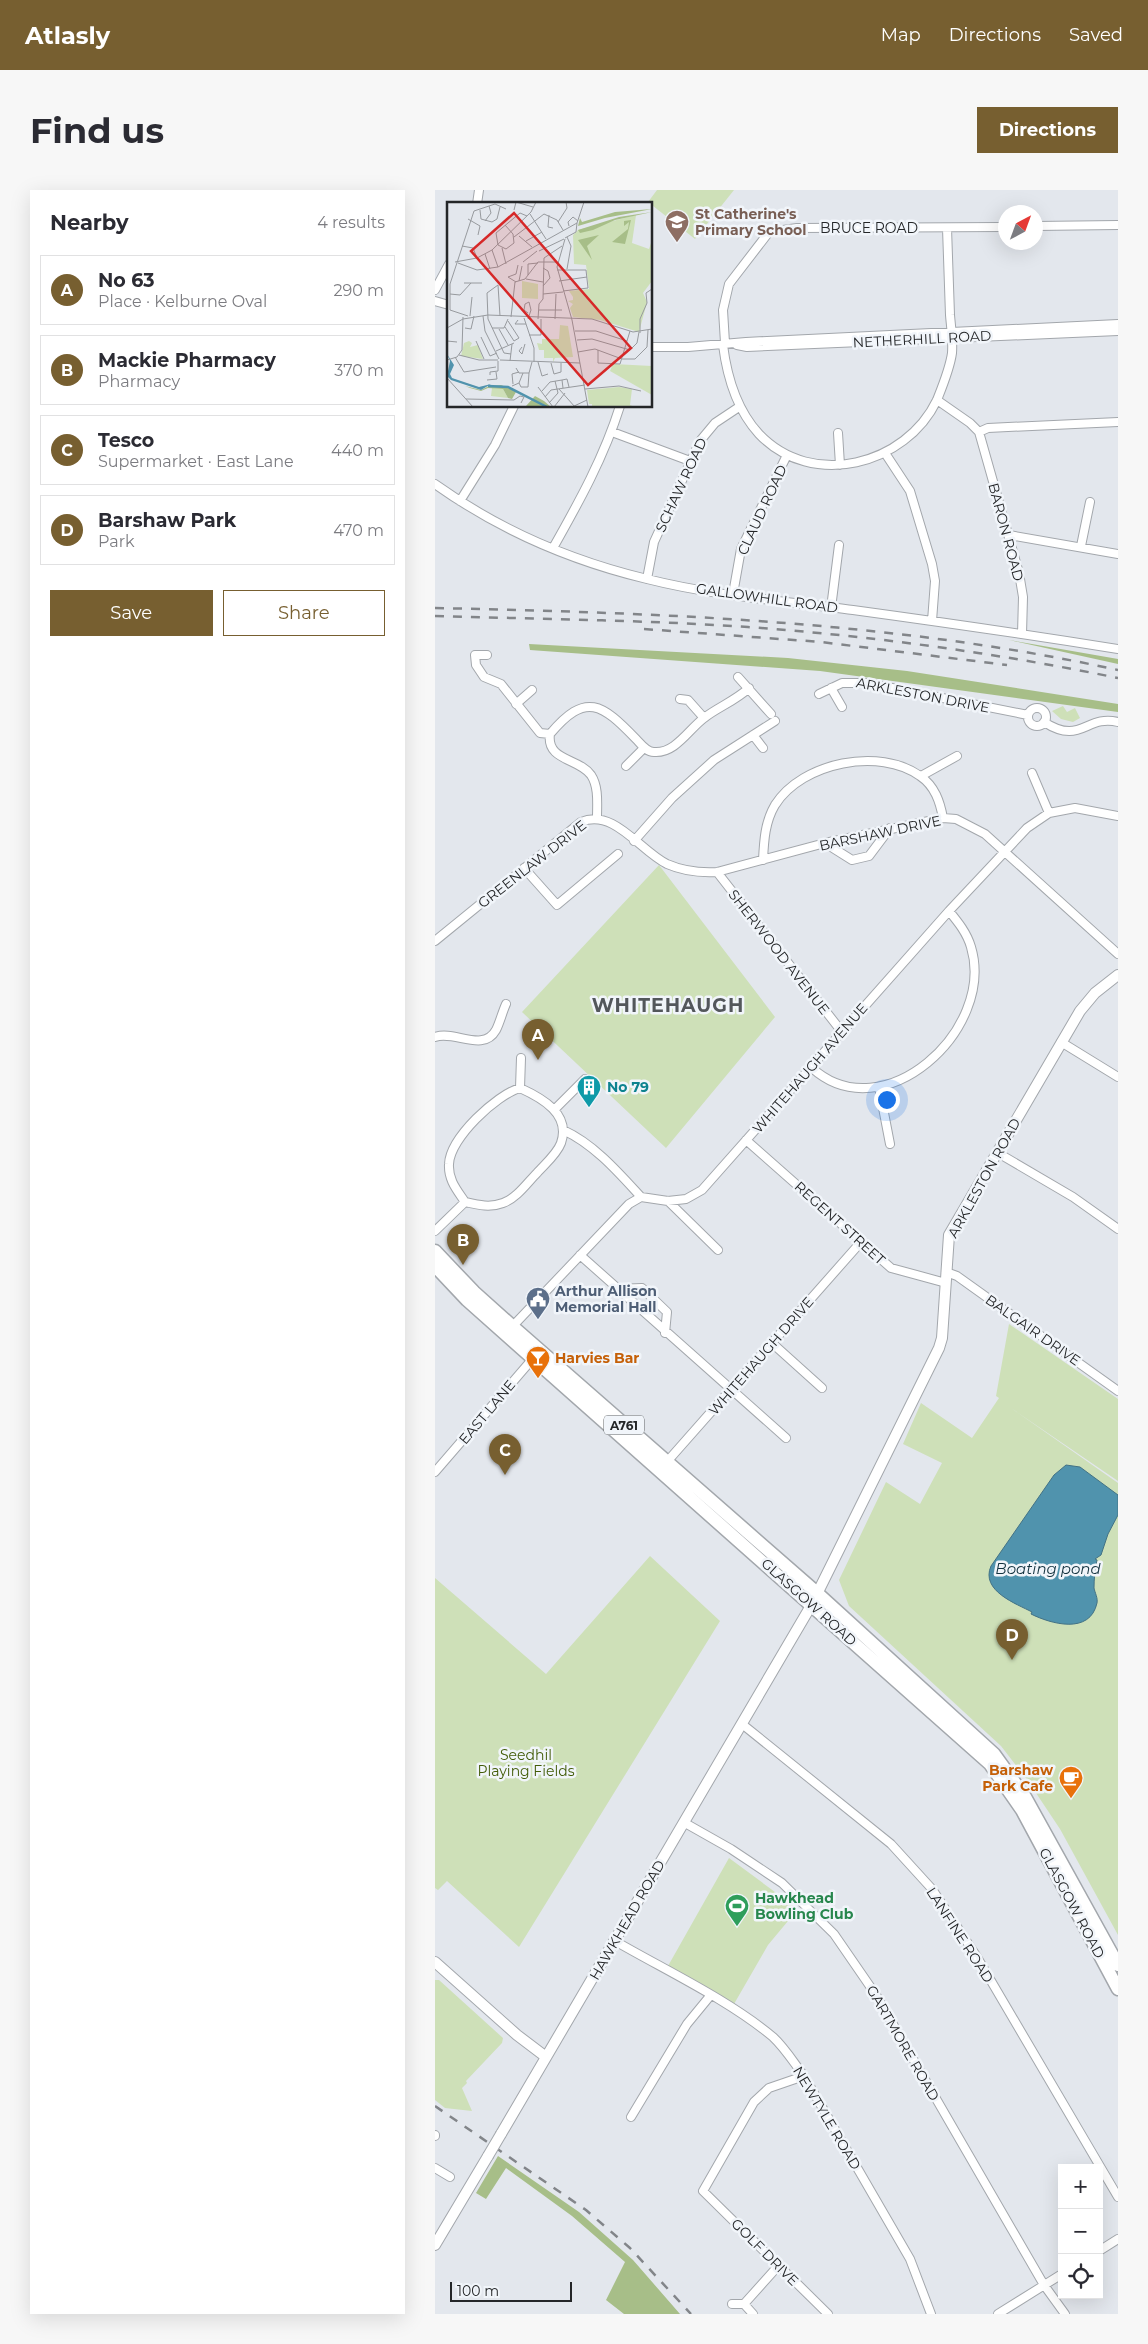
<!DOCTYPE html>
<meta charset="utf-8">
<style>
body{margin:0;font-family:Montserrat,sans-serif;background:#f7f7f7;color:#2b2b33}
.controls{position:absolute;right:15px;bottom:15px;display:grid;overflow:hidden;border-radius:0px;box-shadow:0 5px 20px #0002}
.controls button{width:45px;height:45px;display:grid;place-items:center;padding:0;border:0;border-bottom:1px solid #e1e1e2;background:#fff;color:#2b2b33;font:25px sans-serif}
.compass{position:absolute;left:563px;top:15px;width:45px;height:45px;border-radius:50%;background:#fff;box-shadow:0 5px 20px #0002;rotate:41deg}
.scale{position:absolute;left:15px;bottom:12px;width:122px;box-sizing:border-box;padding-left:5px;border:2px solid #242628;border-top:0;font-size:14px;line-height:18px;white-space:nowrap;color:#242628;-webkit-text-stroke:4px #f1f5fa;paint-order:stroke}
.you{position:absolute;left:451px;top:909px;width:18px;height:18px;margin:-12px;border:4px solid #fff;border-radius:50%;background:#1a73e8;box-shadow:0 0 0 8px #1a73e833}
.badge{display:grid;place-items:center;width:32px;height:32px;border-radius:50%;background:#775f30;color:#fff;font-size:16px;font-weight:700}
.pin{position:absolute;translate:-50% -41px;filter:drop-shadow(0 1px 2px #0008)}
.pin::after{content:'';position:absolute;top:26px;width:18px;height:15px;background:inherit;clip-path:polygon(0 0,100% 0,50% 100%)}
.list{margin:0;padding:0;list-style:none}
h2{display:flex;justify-content:space-between;align-items:center;height:65px;margin:0;padding:0 20px;font-size:21px}
h2 small{font-size:16px;font-weight:400;color:#7c7c81}
.list li{display:grid;grid-template-columns:32px 1fr auto;gap:15px;align-items:center;box-sizing:border-box;height:70px;margin:0 10px 10px;padding:0 10px;border:1px solid #e1e1e2;border-radius:0px}
.list b{display:block;font-size:19px;white-space:nowrap}
.list p{margin:0;font-size:16px;white-space:nowrap;color:#7c7c81}
.list em{font-size:16px;font-style:normal;color:#7c7c81}
.actions{display:flex;gap:10px;padding:15px 20px}
.actions a{flex:1;padding:11px 0;border:1px solid #775f30;border-radius:0px;text-align:center;font-size:18px;color:#775f30}
.actions .main{background:#775f30;color:#fff}
.icon{flex:none;width:28px;height:28px;fill:none;stroke:currentColor;stroke-width:2;stroke-linecap:round;stroke-linejoin:round}
.map{position:relative;flex:none;width:683px;height:2124px;overflow:hidden;border-radius:0px}
header{display:flex;align-items:center;gap:30px;box-sizing:border-box;height:70px;padding:0 25px;background:#775f30;color:#fff}
header strong{font-size:24px}
nav{display:flex;gap:28px;margin-inline-start:auto;font-size:18px}
.intro{display:flex;align-items:center;justify-content:space-between;box-sizing:border-box;height:120px;padding:0 30px}
h1{margin:0;font-size:35px}
.button{padding:12px 22px;border-radius:0px;background:#775f30;color:#fff;font-size:18px;font-weight:700}
main{display:flex;gap:30px;padding:0 30px}
aside{flex:1;background:#fff;border-radius:0px;box-shadow:0 5px 20px #0002}
.map>svg:first-child{display:block}
</style>
<header>
<strong>Atlasly</strong>
<nav><a>Map</a><a>Directions</a><a>Saved</a></nav>
</header>
<div class="intro"><h1>Find us</h1><a class="button">Directions</a></div>
<main>
<aside>
<h2>Nearby<small>4 results</small></h2>
<ul class="list">
<li><span class="badge">A</span><div><b>No 63</b><p>Place · Kelburne Oval</p></div><em>290 m</em></li>
<li><span class="badge">B</span><div><b>Mackie Pharmacy</b><p>Pharmacy</p></div><em>370 m</em></li>
<li><span class="badge">C</span><div><b>Tesco</b><p>Supermarket · East Lane</p></div><em>440 m</em></li>
<li><span class="badge">D</span><div><b>Barshaw Park</b><p>Park</p></div><em>470 m</em></li>
</ul>
<div class="actions"><a class="main">Save</a><a>Share</a></div>
</aside>
<div class="map">
<svg width="683" height="2124" viewBox="0 0 683 2124">
<rect width="100%" height="100%" fill="#e3e7ed"/>
<path fill="#cee0b8" d="M222,0H299L260,49L213,12Z
M628,516L632,522L640,518L645,528L638,532L626,529L617,521Z
M224,675L340,827L231,958L87,822Z
M574,1134L683,1209V1291L576,1218L683,1293V1745L625,1639L593,1591L566,1556L414,1416L404,1390L451,1292L485,1314L507,1273L468,1254L486,1213L537,1248L564,1208L561,1206Z
M215,1366L285,1431L84,1757L12,1691L3,1700L0,1698V1388L111,1484Z
M294,1668L363,1719L333,1755L299,1814L233,1776Z
M0,1790H4L68,1848L67,1853L31,1891L32,1893L27,1898L37,1921L10,1918L0,1910Z"/>
<path fill="#a7be88" d="M574,450L683,469V474Z
M94,454L353,468L472,481L683,514V522L385,481L95,460Z
M63,1966L144,2022L198,2070L245,2124H189L171,2110L190,2072L137,2026L71,1978L51,2009L41,2003Z"/>
<path fill="#5093ad" stroke="#437285" d="M631,1275L645,1277L683,1305V1325L673,1344L666,1365L660,1369L662,1370C660,1379 659,1389 659,1398C660,1403 663,1408 662,1413C655,1445 616,1434 596,1424L597,1422C582,1414 545,1401 556,1376L619,1285Z"/>
<g fill="none" stroke-linecap="round" stroke-linejoin="round">
<defs>
<path id="minor" d="M42,14L44,0
M600,36L683,35
M0,100L14,74
M0,111L14,115
M290,153L288,120L294,94L334,42L362,38L570,37
M288,155C292,187 301,219 324,244C377,300 471,275 502,210C508,195 515,178 517,163C518,150 516,137 515,125C514,96 513,67 512,38
M302,155L312,157L683,141
M216,157H253L311,152L683,134
M502,210L535,233L544,242L553,238L683,232
M177,242L255,271
M544,242L584,383L588,407L587,444
M403,243L405,275
M450,263L475,301L497,374L500,391L497,431
M0,294C63,339 137,371 212,389C279,406 349,411 418,420C506,432 595,445 683,459
M25,311L60,255L79,216
M574,345L683,364
M646,356L655,312
M118,358C144,312 169,267 185,216
M212,389L219,352L265,251L280,233L304,217
M298,404L306,359L352,265
M396,418L404,355
M52,465H40L41,475L49,487L66,494L105,543L115,544
M303,487L336,524
M396,498L407,517
M384,504L407,493H432L593,525
M245,509L253,510L269,528
M81,514L97,500
M593 527a9 9 0 1 1 18 0a9 9 0 1 1-18 0Z
M609,532C646,556 651,524 683,532
M318,545L328,558
M191,576L209,558
M597,583L614,623
M486,586L522,566
M162,628C162,614 164,597 156,585C144,568 111,571 115,544C151,501 167,514 201,549C206,554 211,562 219,562C240,564 254,539 269,528C283,517 300,511 314,498
M199,651L237,608L279,570L340,531
M390,653L417,670L434,666L455,638
M328,670C329,650 330,632 340,615C367,572 445,557 485,586C500,596 505,612 508,628
M89,678L122,715L183,664
M282,682L407,842
M0,751L146,632C179,618 205,661 232,674C248,681 264,683 282,682L390,653L508,628L521,629L550,644L683,764
M0,847C20,840 48,863 61,840C65,832 67,823 71,814
M626,852L683,887
M377,878C448,942 561,840 536,757C532,743 523,732 514,721
M444,897L455,954
M85,898C107,908 136,924 126,953C122,964 110,974 102,983C92,993 82,1008 68,1013C55,1018 43,1015 30,1012C22,1000 13,990 14,974C15,948 61,905 85,898Z
M85,898L86,868
M120,919L150,889
M128,940C159,954 184,983 206,1007
M311,950L456,1078L511,1093
M563,963L638,1007L683,1039
M233,1011L283,1060
M0,1041L30,1012
M145,1065L351,1248
M511,1082L522,1086L683,1201
M181,1099L207,1098L232,1122L230,1143
M75,1139L194,1014L206,1007L233,1011L251,1009L267,1000L514,721L592,638L614,623L640,618L683,626
M337,1153L387,1198
M230,1274L426,1052
M0,1282L100,1166
M307,1534L456,1654L497,1699L542,1767L683,2007
M250,1633L296,1659L347,1693L399,1744L441,1805L609,2095L630,2124
M180,1751C230,1780 294,1810 338,1847C350,1858 359,1873 369,1886L475,2069L496,2124
M369,1886L334,1898L319,1912L268,2001L393,2124
M196,1927L252,1834L275,1806
M0,1946V1945
M0,1978L15,1987
M664,2061L683,2049
M297,2114H309L344,2075
M309,2114L318,2124
M563,2124L627,2084"/>
<path id="tertiary" d="M0,1772L82,1845L111,1867
M66,1944L377,1414L504,1158L507,1148L514,1045L645,821L660,803L683,785
M0,2055L53,1966"/>
<path id="primary" d="M0,1061L39,1102L77,1136L382,1403L559,1564L590,1607L683,1775
M0,1076L32,1110L555,1574L587,1620L683,1799"/>
</defs>
<use href="#minor" stroke="#a3a7ac" stroke-width="10"/>
<use href="#tertiary" stroke="#a3a7ac" stroke-width="12"/>
<use href="#primary" stroke="#a3a7ac" stroke-width="15"/>
<use href="#minor" stroke="#fff" stroke-width="8"/>
<use href="#tertiary" stroke="#fff" stroke-width="10"/>
<use href="#primary" stroke="#fff" stroke-width="12"/>
<path stroke="#828589" stroke-width="2.5" stroke-dasharray="9 9" stroke-linecap="butt" d="M0,418C229,423 458,431 683,480
M0,426C104,429 209,430 313,437C437,446 561,463 683,488
M209,439L386,452L572,475
M0,1916L151,2020L195,2058L256,2124"/>
<defs>
<path id="tertiary-bridge" d="M53,1966L66,1944"/>
</defs>
<use href="#tertiary-bridge" stroke="#a3a7ac" stroke-width="12" stroke-linecap="butt"/>
<use href="#tertiary-bridge" stroke="#fff" stroke-width="10"/>
</g>
<defs>
<symbol id="school-pin" viewBox="-11 -11 22 30"><path d="M0 17L-7.5 6A9.5 9.5 0 1 1 7.5 6Z" fill="#8d6e63" stroke="#f1f5fa"/><path d="M0-5L7-2L0 1L-7-2ZM-4 1L0 2.5L4 1V4Q0 6-4 4Z" fill="#fff"/></symbol>
<symbol id="building-pin" viewBox="-11 -11 22 30"><path d="M0 17L-7.5 6A9.5 9.5 0 1 1 7.5 6Z" fill="#0f9aa8" stroke="#f1f5fa"/><path d="M-4-6H4V6H1V3H-1V6H-4ZM-2.5-4.3h1.7v1.8h-1.7ZM.8-4.3h1.7v1.8H.8ZM-2.5-1h1.7V.8h-1.7ZM.8-1h1.7V.8H.8Z" fill="#fff"/></symbol>
<symbol id="civic-pin" viewBox="-11 -11 22 30"><path d="M0 17L-7.5 6A9.5 9.5 0 1 1 7.5 6Z" fill="#5c6f8a" stroke="#f1f5fa"/><path d="M-.6-6.5H3V-4.5H.6V-3L4-1V1h2V6H-6V1h2V-1L-.6-3ZM-1.2 2.5V6h2.4V2.5Z" fill="#fff"/></symbol>
<symbol id="bar-pin" viewBox="-11 -11 22 30"><path d="M0 17L-7.5 6A9.5 9.5 0 1 1 7.5 6Z" fill="#e8710a" stroke="#f1f5fa"/><path d="M-6-5H6L.8 .8V4.5H3.5V6h-7V4.5H-.8V.8Z" fill="#fff"/></symbol>
<symbol id="cafe-pin" viewBox="-11 -11 22 30"><path d="M0 17L-7.5 6A9.5 9.5 0 1 1 7.5 6Z" fill="#e8710a" stroke="#f1f5fa"/><path d="M-5.5-4.5H6V0H3Q3 3.5 0 3.5H-2.5Q-5.5 3.5-5.5 0ZM3-3.2v2h1.7v-2ZM-6 4.5H4V6H-6Z" fill="#fff"/></symbol>
<symbol id="stadium-pin" viewBox="-11 -11 22 30"><path d="M0 17L-7.5 6A9.5 9.5 0 1 1 7.5 6Z" fill="#2e9e5b" stroke="#f1f5fa"/><path d="M0-5a6.5 5 0 1 0 0 10a6.5 5 0 1 0 0-10ZM-3.5-1.8h7v3.6h-7Z" fill="#fff"/></symbol>
</defs>
<g fill-rule="evenodd">
<use href="#school-pin" x="228" y="18" width="28" height="38"/>
<use href="#building-pin" x="140" y="883" width="28" height="38"/>
<use href="#civic-pin" x="89" y="1095" width="28" height="38"/>
<use href="#bar-pin" x="89" y="1154" width="28" height="38"/>
<use href="#cafe-pin" x="622" y="1574" width="28" height="38"/>
<use href="#stadium-pin" x="288" y="1702" width="28" height="38"/>
</g>
<g text-anchor="middle" dominant-baseline="central" stroke-width="5" stroke-linejoin="round" paint-order="stroke">
<rect fill="#f1f5fa" stroke="#626467" stroke-width="1" x="169" y="1225.5" width="40" height="19" rx="4"/>
<g font-size="12" font-weight="bold" fill="#242628">
<text x="189" y="1235">A761</text>
</g>
<g font-size="14" font-weight="bold" fill="#785e54" stroke="#f1f5fa" text-anchor="start">
<text x="260" y="24">St Catherine's<tspan x="260" dy="16">Primary School</tspan></text>
</g>
<g font-size="14" fill="#242628" stroke="#f1f5fa">
<text x="434" y="38">BRUCE ROAD</text>
<text transform="translate(487 149) rotate(-3)">NETHERHILL ROAD</text>
<text transform="translate(246 295) rotate(-65)">SCHAW ROAD</text>
<text transform="translate(327 320) rotate(-65)">CLAUD ROAD</text>
<text transform="translate(571 342) rotate(75)">BARON ROAD</text>
<text transform="translate(332 408) rotate(8)">GALLOWHILL ROAD</text>
<text transform="translate(488 505) rotate(11)">ARKLESTON DRIVE</text>
<text transform="translate(445 643) rotate(-12)">BARSHAW DRIVE</text>
<text transform="translate(97 674) rotate(-38)">GREENLAW DRIVE</text>
<text transform="translate(344 762) rotate(52)">SHERWOOD AVENUE</text>
<text transform="translate(375 878) rotate(-49)">WHITEHAUGH AVENUE</text>
<text transform="translate(549 988) rotate(-61)">ARKLESTON ROAD</text>
<text transform="translate(405 1033) rotate(42)">REGENT STREET</text>
<text transform="translate(598 1140) rotate(35)">BALGAIR DRIVE</text>
<text transform="translate(326 1166) rotate(-49)">WHITEHAUGH DRIVE</text>
<text transform="translate(52 1222) rotate(-50)">EAST LANE</text>
<text transform="translate(374 1412) rotate(42)">GLASGOW ROAD</text>
<text transform="translate(637 1713) rotate(62)">GLASGOW ROAD</text>
<text transform="translate(192 1730) rotate(-60)">HAWKHEAD ROAD</text>
<text transform="translate(525 1745) rotate(57)">LANFINE ROAD</text>
<text transform="translate(468 1853) rotate(60)">GARTMORE ROAD</text>
<text transform="translate(392 1928) rotate(59)">NEWTYLE ROAD</text>
<text transform="translate(330 2062) rotate(45)">GOLF DRIVE</text>
</g>
<g font-size="14" font-weight="bold" fill="#0d838f" stroke="#f1f5fa" text-anchor="start">
<text x="172" y="897">No 79</text>
</g>
<g font-size="14" font-weight="bold" fill="#4e5e75" stroke="#f1f5fa" text-anchor="start">
<text x="120" y="1101">Arthur Allison<tspan x="120" dy="16">Memorial Hall</tspan></text>
</g>
<g font-size="14" font-weight="bold" fill="#c56008" stroke="#f1f5fa" text-anchor="start">
<text x="120" y="1168">Harvies Bar</text>
<text x="618" y="1580" text-anchor="end">Barshaw<tspan x="618" dy="16">Park Cafe</tspan></text>
</g>
<g font-size="14" fill="#425c08" stroke="#f1f5fa">
<text x="91" y="1565">Seedhil<tspan x="91" dy="16">Playing Fields</tspan></text>
</g>
<g font-size="14" font-weight="bold" fill="#27864d" stroke="#f1f5fa" text-anchor="start">
<text x="320" y="1708">Hawkhead<tspan x="320" dy="16">Bowling Club</tspan></text>
</g>
<g font-size="15" font-style="italic" fill="#12323f" stroke="#f1f5fa">
<text x="613" y="1378">Boating pond</text>
</g>
<g font-size="19" font-weight="bold" letter-spacing="1" fill="#53575b" stroke="#f1f5fa">
<text x="233" y="815">WHITEHAUGH</text>
</g>
</g>
<g transform="translate(12 12)">
<rect width="205" height="205" fill="#e3e7ed"/>
<path d="M189,13L185,41L202,47L205,38V79L196,91L200,100L192,130L153,118L126,115L123,106L126,102L121,99L126,98V95L122,89L142,87L139,63L127,62L126,33L131,28ZM75,79L91,82V97L75,96ZM113,123L121,124L126,155L108,156L106,160V156H97V148H92L90,141L95,142V137H112ZM22,139L25,141L23,145L31,143L36,157L14,154L17,141ZM166,162L205,164V193L163,169ZM172,185L185,187L183,203L188,205H145V202H142L140,188ZM45,186L56,187L61,196L44,194Z" fill="#cee0b8"/>
<path d="M205,7L158,16L131,24L133,16L135,20L168,10ZM205,10L168,18L146,28L133,31L131,28L172,15ZM184,18L178,42L165,40L181,27L182,20L177,24V19ZM152,33L140,44L145,58L131,38ZM54,183L83,195L69,190L65,197L61,196L56,187L41,186L34,189L23,186L18,184L34,188L42,184ZM88,194L97,199L104,205L79,204Z" fill="#a7be88"/>
<path d="M0,152L7,163L3,172L5,176L32,185L44,182L34,188L4,178L0,174L3,159Z" fill="#5093ad"/>
<path fill="none" stroke="#5093ad" stroke-width="2.5" d="M41,184L61,185L100,205"/>
<path fill="none" stroke="#979a9e" stroke-width="1" d="M33,8L34,17L45,20L50,17L53,5M67,8L69,0L86,5M27,9L48,2L59,7M83,12L99,37M102,13L101,25L106,26M21,17L33,24L31,33M38,19L44,11L42,4M111,20L120,6L119,0M130,21L137,0M122,24L121,20L126,15L131,19M72,34L85,45M67,35L97,12L110,18L116,28M120,35L124,44L120,67M118,36L129,30L130,21M118,37L110,65L125,118L141,205M79,39L95,30M51,43L49,31L73,11L80,14M51,43L59,47L67,41L66,32L58,23M15,44L26,46L30,56M55,46L59,62M45,48L51,65M92,49L117,37M38,52L43,67M8,60L30,56L45,48L84,10L89,0M76,60L90,49M11,61L30,68L51,65L130,21M110,68H139L141,86L116,89M81,73V62L91,61M79,77L96,80M72,79L75,64M112,79L140,75M69,80L61,75L69,72L71,63M17,81H35M96,84L103,76L101,69L96,66M3,92L13,93L24,81M96,92L116,90M92,108H115M21,114L3,108V82L27,9M23,114L25,95M36,114L38,129L52,157M53,114L51,83L40,91L41,117L57,151L64,152M64,115L68,80L78,77L91,60H110M77,116L87,146V160M16,117L41,113L145,117L186,130L205,127M81,117L84,108L82,100L78,102L77,108L81,111M91,117L92,102L96,97L97,56L115,44M108,117L109,92M71,118L68,122H79M61,119L72,136L67,139M58,125L67,139M0,126L16,117M18,126L24,127L27,114M45,126H57L61,117M52,127L61,143M128,129H149L180,139M0,131V139L10,140M193,131V117L200,101L199,91L205,87M82,133H94V117M34,135L43,154L50,151M130,138L145,137L183,148L190,141L192,130M29,139L37,157M75,145L72,149L75,152L78,142M151,148V161L173,162L183,129M49,149L67,141M131,150L148,147L175,157H188L200,145L201,128M12,153L32,158H51M8,155L17,170L49,165M0,158L10,155L15,148L16,115M53,158L133,161M63,159L65,142M91,160L95,174L101,172M104,161L107,172L114,170V161M69,166L72,171H82L85,160M43,173V170L51,169V159M0,176L26,205M40,178L50,177L49,170M72,181L74,185H81L82,171M66,182L65,172L72,170M65,184L72,181L76,171M91,185L106,205M116,186L115,178L120,177L122,185M112,187L128,205M138,187L172,184L194,189M95,189L103,180L115,178M98,195L104,188L138,183M19,197L67,198L73,194L77,195L74,201M102,201L111,191L108,179M107,205L118,191M125,205L140,198"/>
<path fill="#d62828" fill-opacity="0.15" stroke="#d62828" stroke-width="2.5" d="M67,11L184,146L141,183L24,49Z"/>
<rect width="205" height="205" fill="none" stroke="#242628" stroke-width="2.5"/>
</g>
</svg>
<div class="controls">
<button>+</button>
<button>−</button>
<button><svg class="icon" aria-label="locate" viewBox="0 0 24 24"><circle cx="12" cy="12" r="6"/><path d="M12 2v4M12 18v4M2 12h4M18 12h4"/></svg></button>
</div>
<svg class="compass" viewBox="-18 -18 36 36"><path d="M0-13l5 13h-10z" fill="#e53935"/><path d="M0 13l5-13h-10z" fill="#7c7c81"/></svg>
<div class="scale">100 m</div>
<div class="you"></div>
<div class="pin badge" style="left:103px;top:870px">A</div>
<div class="pin badge" style="left:28px;top:1075px">B</div>
<div class="pin badge" style="left:70px;top:1285px">C</div>
<div class="pin badge" style="left:577px;top:1470px">D</div>
</div>
</main>
